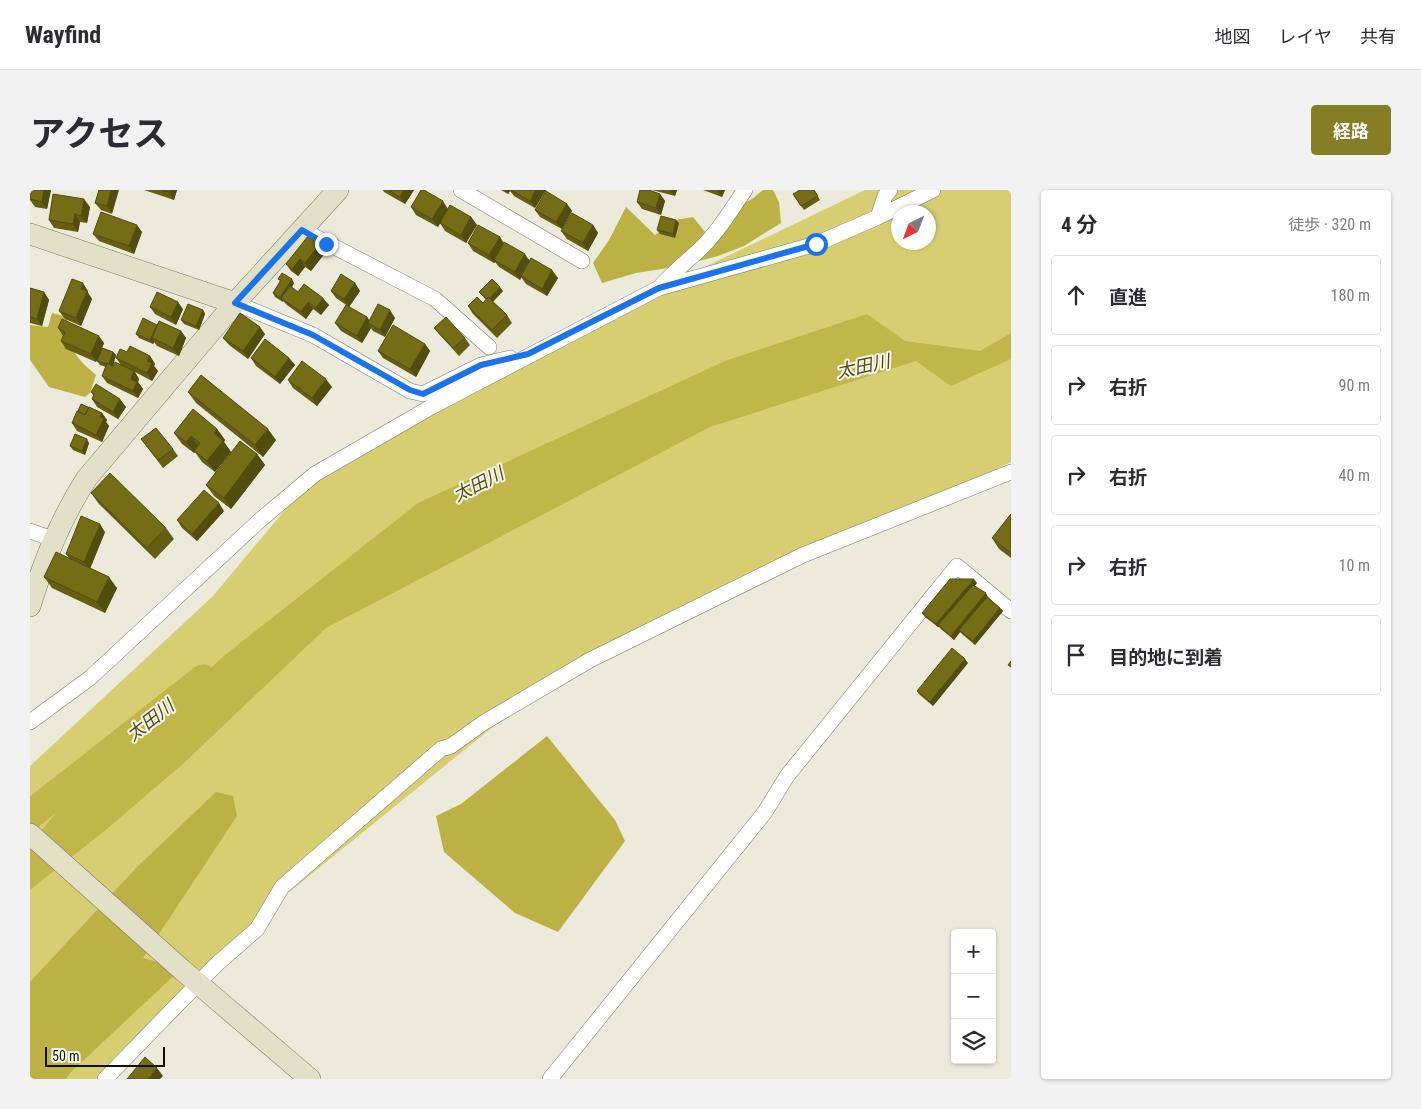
<!DOCTYPE html>
<html lang="ja">
<meta charset="utf-8">
<style>
body{margin:0;font-family:"Roboto Condensed","Noto Sans JP",sans-serif;background:#f2f2f3;color:#2b2b33}
.controls{position:absolute;right:15px;bottom:15px;display:grid;overflow:hidden;border-radius:5px;box-shadow:0 1px 4px #0004}
.controls button{width:45px;height:45px;display:grid;place-items:center;padding:0;border:0;border-bottom:1px solid #e1e1e2;background:#fff;color:#2b2b33;font:25px sans-serif}
.compass{position:absolute;left:861px;top:15px;width:45px;height:45px;border-radius:50%;background:#fff;box-shadow:0 1px 4px #0004;rotate:222deg}
.scale{position:absolute;left:15px;bottom:12px;width:120px;box-sizing:border-box;padding-left:5px;border:2px solid #0e0e09;border-top:0;font-size:14px;line-height:18px;white-space:nowrap;color:#0e0e09;-webkit-text-stroke:4px #f9f8e8;paint-order:stroke}
.stop{position:absolute;width:15px;height:15px;margin:-11px;border:4px solid #1a73e8;border-radius:50%;background:#fff}
.stop.end{background:#1a73e8;border-color:#fff;box-shadow:0 1px 5px #0008}
.list{margin:0;padding:0;list-style:none}
h2{display:flex;justify-content:space-between;align-items:center;height:65px;margin:0;padding:0 20px;font-size:21px}
h2 small{font-size:16px;font-weight:400;color:#7c7c81}
.list li{display:grid;grid-template-columns:32px 1fr auto;gap:15px;align-items:center;box-sizing:border-box;height:80px;margin:0 10px 10px;padding:0 10px;border:1px solid #e1e1e2;border-radius:5px}
.list b{display:block;font-size:19px;white-space:nowrap}
.list em{font-size:16px;font-style:normal;color:#7c7c81}
.icon{flex:none;width:28px;height:28px;fill:none;stroke:currentColor;stroke-width:2;stroke-linecap:round;stroke-linejoin:round}
.map{position:relative;flex:none;width:981px;height:889px;overflow:hidden;border-radius:5px}
header{display:flex;align-items:center;gap:30px;box-sizing:border-box;height:70px;padding:0 25px;background:#fff;border-bottom:1px solid #e1e1e2}
header strong{font-size:24px}
nav{display:flex;gap:28px;margin-inline-start:auto;font-size:18px}
.intro{display:flex;align-items:center;justify-content:space-between;box-sizing:border-box;height:120px;padding:0 30px}
h1{margin:0;font-size:35px}
.button{padding:12px 22px;border-radius:5px;background:#867e25;color:#fff;font-size:18px;font-weight:700}
main{display:flex;gap:30px;padding:0 30px}
aside{flex:1;background:#fff;border-radius:5px;box-shadow:0 1px 4px #0004}
.map>svg:first-child{display:block}
</style>
<header>
<strong>Wayfind</strong>
<nav><a>地図</a><a>レイヤ</a><a>共有</a></nav>
</header>
<div class="intro"><h1>アクセス</h1><a class="button">経路</a></div>
<main>
<div class="map">
<svg width="981" height="889" viewBox="0 0 981 889">
<rect width="100%" height="100%" fill="#ecebdb"/>
<path fill="#d7ce72" fill-rule="evenodd" d="M835,0H981V272L507,501L226,729L227,739L77,889H0V576L183,406L285,284L581,122ZM868,22H898V52H868Z"/>
<path fill="#bbb144" d="M733,0H743L749,12L751,33L714,56L688,66L650,76L606,83L572,93L563,73L579,50L596,17L625,45L645,30L663,27L675,42L702,19L722,9Z
M22,123L37,127C37,157 44,166 66,185L60,203L55,207L19,197L0,170V135L18,137Z
M517,546L585,630L595,651L528,742L485,723L414,662L406,626L431,614Z
M186,602L203,606L207,626L113,768L151,779L41,882L36,889H0V792L107,677Z"/>
<path fill="#c0b64a" d="M837,124L875,151L950,161L981,143V169L921,196L886,171L680,237L296,438L154,573L78,638L0,700V653L44,603L195,465L388,313L695,171Z"/>
<g fill="none" stroke-linecap="round" stroke-linejoin="round">
<path stroke="#c0b64a" stroke-width="29" d="M0,625L173,489"/>
<defs>
<path id="street" d="M431,0L552,71
M848,27L855,6L860,0
M272,40L405,109L459,157
M629,98C641,84 654,74 668,61C687,44 700,21 715,0
M205,113L283,145L380,201L393,204L451,175L480,168
M0,341L23,349
M0,532L60,488L229,331L285,284L401,217L629,98L786,54L848,27L903,0
M75,889L187,774L227,739L252,697L411,559L421,556L453,533L560,470L773,365L981,282
M520,889L735,622L757,586L927,376L981,421"/>
<path id="secondary" d="M0,44L205,113
M0,416C14,370 31,328 57,288L205,113L308,0
M0,644L151,779L280,889"/>
</defs>
<use href="#street" stroke="#7c7b6d" stroke-width="16"/>
<use href="#secondary" stroke="#7c7b6d" stroke-width="22"/>
<use href="#street" stroke="#fff" stroke-width="15"/>
<use href="#secondary" stroke="#e2e0c7" stroke-width="21"/>
</g>
<path fill="#655e12" d="M21,0L17,19L5,17L0,10V6Z
M69,0L82,24L71,20L65,13Z
M114,0H147L144,10Z
M353,0H384L375,14L354,2Z
M471,0H516L505,18L484,6L480,1L478,4Z
M622,0H647L645,6Z
M673,0H695L692,7Z
M784,0L790,10L774,20L763,4Z
M630,4L635,11L631,25L612,19L607,12Z
M537,14L542,21L532,39L510,27L505,20Z
M60,17L57,33L50,32L48,42L24,38L19,30Z
M381,17L418,19L441,27L447,35L436,53L415,41L410,33L408,37L386,25Z
M649,33L645,48L630,44L627,40Z
M563,35L568,43L558,61L537,49L531,41Z
M112,42L104,64L69,51L63,44Z
M470,47L473,53L528,88L517,106L496,94L491,87L490,90L469,77L465,72L464,73L443,61L438,53Z
M289,55L295,63L281,81L275,77L268,86L261,81L256,74Z
M248,89L264,93L262,97L268,102L299,115L291,125L283,119L276,129L257,115L253,111V112L245,107L243,103L250,91Z
M325,93L330,101L319,117L306,108L301,101Z
M0,98L14,102L19,110L12,136L0,133Z
M58,101V103L62,109L51,136L35,129L29,121Z
M473,101L463,112L477,125L482,133L467,148L443,124L438,116L453,113L456,110L449,102Z
M120,117L153,119L146,135L125,124Z
M173,120L175,124L169,140L154,134L151,130Z
M337,127L339,131L365,128L355,147L343,141L341,138L332,153L311,141L305,133Z
M128,135L151,141L156,148L149,166L127,156L124,152L123,154L109,148L106,144Z
M28,138L74,153L72,158L83,162L86,165L83,176L91,175L86,168L97,162L120,166L125,174L124,176L128,181L122,191L105,182L109,189L108,192L113,199L108,208L77,193L72,186L76,177L70,175L67,171L70,163L66,172L36,159L31,151L33,146Z
M404,138L435,148L440,155L429,166L410,145Z
M235,144L218,169L199,155L193,148Z
M395,154L400,161L386,187L353,168L348,161Z
M221,168H259L265,175L250,194L226,176Z
M258,190L302,197L287,216L263,198Z
M61,202L96,217L88,229L67,217L62,209L64,206Z
M158,202L246,250L233,267L166,213Z
M72,223L77,230L76,232L79,236L72,252L47,241L42,233Z
M187,239L195,250L194,252L201,262L185,282L172,272L165,262L164,263L152,254L144,243Z
M111,249L143,259L148,266L133,278Z
M59,253L55,265L43,260L40,256Z
M227,264L235,275L201,319L184,306L176,295Z
M61,303L136,338L144,349L125,369L69,314Z
M194,321L167,351L152,338L147,330Z
M981,324V368L969,359L962,348Z
M75,342L60,378L87,398L75,423L22,398L14,387L39,368L36,364Z
M947,393L944,396L958,407L970,418L973,421L945,455L932,444L930,442L924,450L911,439L909,437H908L895,427L892,423Z
M938,473L903,516L890,505L887,501Z"/>
<path fill="#524c0f" d="M14,0H21L17,19L12,12Z
M81,0H89L82,24L77,16Z
M140,0H147L144,10L139,2Z
M374,0H384L375,14L370,7Z
M475,0H480V1L478,4Z
M506,0H516L505,18L500,11Z
M640,0H647L645,6Z
M687,0H695L692,7Z
M630,4L635,11L631,25L626,18Z
M54,9L60,17L57,33L51,26Z
M413,11L418,19L408,37L402,29Z
M537,14L542,21L532,39L526,32Z
M45,24L50,32L48,42L43,34Z
M441,27L447,35L436,53L431,45Z
M646,30L649,33L645,48L643,44Z
M107,35L112,42L104,64L99,56Z
M563,35L568,43L558,61L553,53Z
M470,47L475,55L464,70L465,72L464,73L459,65Z
M289,55L295,63L281,81L275,73Z
M495,64L500,72L490,90L485,82Z
M270,69L275,77L268,86L262,79Z
M522,80L528,88L517,106L512,99Z
M262,89L264,93L254,110L251,108L253,111V112L250,108Z
M53,93L58,101V103L62,109L51,136L46,128L51,99Z
M325,93L330,101L319,117L314,109Z
M470,97L473,101L460,114L458,111Z
M14,102L19,110L12,136L7,129Z
M293,108L299,115L291,125L286,118Z
M148,112L153,119L146,135L141,127Z
M278,112L283,119L276,129L271,122Z
M173,120L175,124L169,140L166,136Z
M360,120L365,128L355,147L350,140Z
M337,127L343,135L338,133L341,138L332,153L327,146Z
M127,135L122,148L124,152L123,154L120,150Z
M230,137L235,144L218,169L213,161Z
M151,141L156,148L149,166L143,158Z
M69,146L74,153L66,172L61,164Z
M395,154L400,161L386,187L380,179Z
M83,162L86,165L82,179L79,175Z
M120,166L125,174L124,176L128,181L122,191L117,183V171Z
M259,168L265,175L250,194L245,187Z
M104,181L109,189L108,192L113,199L108,208L103,201L101,189Z
M296,189L302,197L287,216L282,208Z
M90,209L96,217L88,229L83,222Z
M72,223L77,230L76,232L79,236L72,252L66,245L70,227Z
M187,239L195,250L194,252L201,262L185,282L177,271L184,243Z
M238,239L246,250L233,267L225,255Z
M161,246L169,257L164,263L156,252Z
M57,249L59,253L55,265L52,261Z
M227,264L235,275L201,319L194,308Z
M189,313L194,321L167,351L162,344Z
M70,334L75,342L60,379L54,372Z
M79,387L87,398L75,423L67,412Z
M944,389L947,393L909,436L908,435L909,437H908L906,434Z
M956,403L958,407L931,442L929,440L930,442L924,450L921,446Z
M970,418L973,421L945,455L943,451Z
M935,469L938,473L903,516L900,512Z
M127,878L133,886L130,889H118Z"/>
<path fill="#756d15" stroke="#524c0f" d="M1,0H14L12,12L0,9Z
M69,0H81L77,16L65,13Z
M131,0H140L139,2Z
M359,0H374L370,7Z
M391,0H394L413,11L402,29L381,17Z
M481,0H506L500,11Z
M610,0H619L630,4L626,18L607,12Z
M770,0H784L788,6L771,16L763,4Z
M516,1L537,14L526,32L505,20Z
M23,4L54,9L51,26L45,24L43,34L19,30Z
M420,15L441,27L431,45L410,33Z
M71,22L107,35L99,56L63,44Z
M542,23L563,35L553,53L531,41Z
M631,26L646,30L643,44L627,40Z
M448,35L470,47L459,65L438,53Z
M278,46L289,55L275,73L270,69L262,79L256,74Z
M474,52L495,64L485,82L464,70Z
M501,68L522,80L512,99L491,86Z
M252,83L262,89L250,108L243,103L251,90L248,89Z
M311,84L325,93L314,109L301,101Z
M42,89L53,93L51,99L57,101L46,128L29,121Z
M462,89L470,97L460,108L458,107L457,109L449,102Z
M274,94L293,108L286,118L278,112L271,122L251,108L260,96L268,102Z
M0,98L14,102L7,129L0,127Z
M127,102L148,112L141,127L120,117Z
M447,107L453,113L458,107L477,125L462,140L438,116Z
M158,114L173,120L166,136L151,130Z
M348,114L360,120L350,140L338,133Z
M316,115L337,127L327,146L305,133Z
M210,123L230,137L213,161L193,148Z
M416,127L435,148L423,158L404,138Z
M113,128L127,135L120,150L106,144Z
M32,129L69,146L61,164L31,151L35,142L28,138Z
M129,131L151,141L143,158L122,148Z
M363,135L395,154L380,179L348,161Z
M235,149L259,168L245,187L221,168Z
M100,156L120,166L117,171L122,173L117,183L86,168L90,159L97,162Z
M72,158L83,162L79,174L77,173V174L67,171Z
M272,171L296,189L282,208L258,190Z
M85,172L104,181L101,189L107,192L103,201L72,186L77,173L83,176Z
M171,185L238,239L225,255L158,202Z
M66,194L90,209L83,222L62,209L64,204L61,202Z
M51,214L60,218L59,217L55,225L48,221Z
M59,217L72,223L70,227L74,228L66,245L42,233L47,221L55,225Z
M163,219L187,239L184,243L193,251L177,271L164,261L170,253L161,246L156,252L144,243Z
M126,238L143,259L128,270L111,249Z
M45,244L57,249L52,261L40,256Z
M210,251L227,264L194,308L176,295Z
M80,283L136,338L117,358L61,303Z
M174,300L189,313L162,344L147,330Z
M981,324V363L962,348Z
M51,326L70,334L54,372L36,364Z
M26,362L79,387L67,412L14,387Z
M920,389H944L906,434L892,423Z
M943,395L956,403L921,446L908,435Z
M957,407L970,418L943,451L929,440Z
M922,458L935,469L900,512L887,501Z
M981,471V477L978,475Z
M115,867L127,878L118,889H97Z"/>
<g fill="none" stroke-linecap="round" stroke-linejoin="round">
<path stroke="#1a73e8" stroke-width="6" d="M296,54L272,40L205,113L283,145L380,200L393,204L451,175L498,164L629,98L786,54"/>
</g>
<g text-anchor="middle" dominant-baseline="central" stroke-width="4" stroke-linejoin="round" paint-order="stroke">
<g font-size="18" font-style="italic" fill="#4f4b1f" stroke="#f9f8e8">
<text transform="translate(833 176) rotate(-12)">太田川</text>
<text transform="translate(448 294) rotate(-27)">太田川</text>
<text transform="translate(120 530) rotate(-38)">太田川</text>
</g>
</g>
</svg>
<div class="controls">
<button>+</button>
<button>−</button>
<button><svg class="icon" aria-label="layers" viewBox="0 0 24 24"><path d="M12 4l9 5-9 5-9-5zM3 14l9 5 9-5"/></svg></button>
</div>
<svg class="compass" viewBox="-18 -18 36 36"><path d="M0-13l5 13h-10z" fill="#e53935"/><path d="M0 13l5-13h-10z" fill="#7c7c81"/></svg>
<div class="scale">50 m</div>
<div class="stop" style="left:786px;top:54px"></div>
<div class="stop end" style="left:296px;top:54px"></div>
</div>
<aside>
<h2>4 分<small>徒歩 · 320 m</small></h2>
<ul class="list">
<li><svg class="icon" aria-label="ahead" viewBox="0 0 24 24"><path d="M12 20V5M6 11l6-6 6 6"/></svg><div><b>直進</b></div><em>180 m</em></li>
<li><svg class="icon" aria-label="right" viewBox="0 0 24 24"><path d="M7 20v-9h11M14 6l5 5-5 5"/></svg><div><b>右折</b></div><em>90 m</em></li>
<li><svg class="icon" aria-label="right" viewBox="0 0 24 24"><path d="M7 20v-9h11M14 6l5 5-5 5"/></svg><div><b>右折</b></div><em>40 m</em></li>
<li><svg class="icon" aria-label="right" viewBox="0 0 24 24"><path d="M7 20v-9h11M14 6l5 5-5 5"/></svg><div><b>右折</b></div><em>10 m</em></li>
<li><svg class="icon" aria-label="arrive" viewBox="0 0 24 24"><path d="M6 21V4h12l-3 4 3 4H6"/></svg><div><b>目的地に到着</b></div></li>
</ul>
</aside>
</main>
